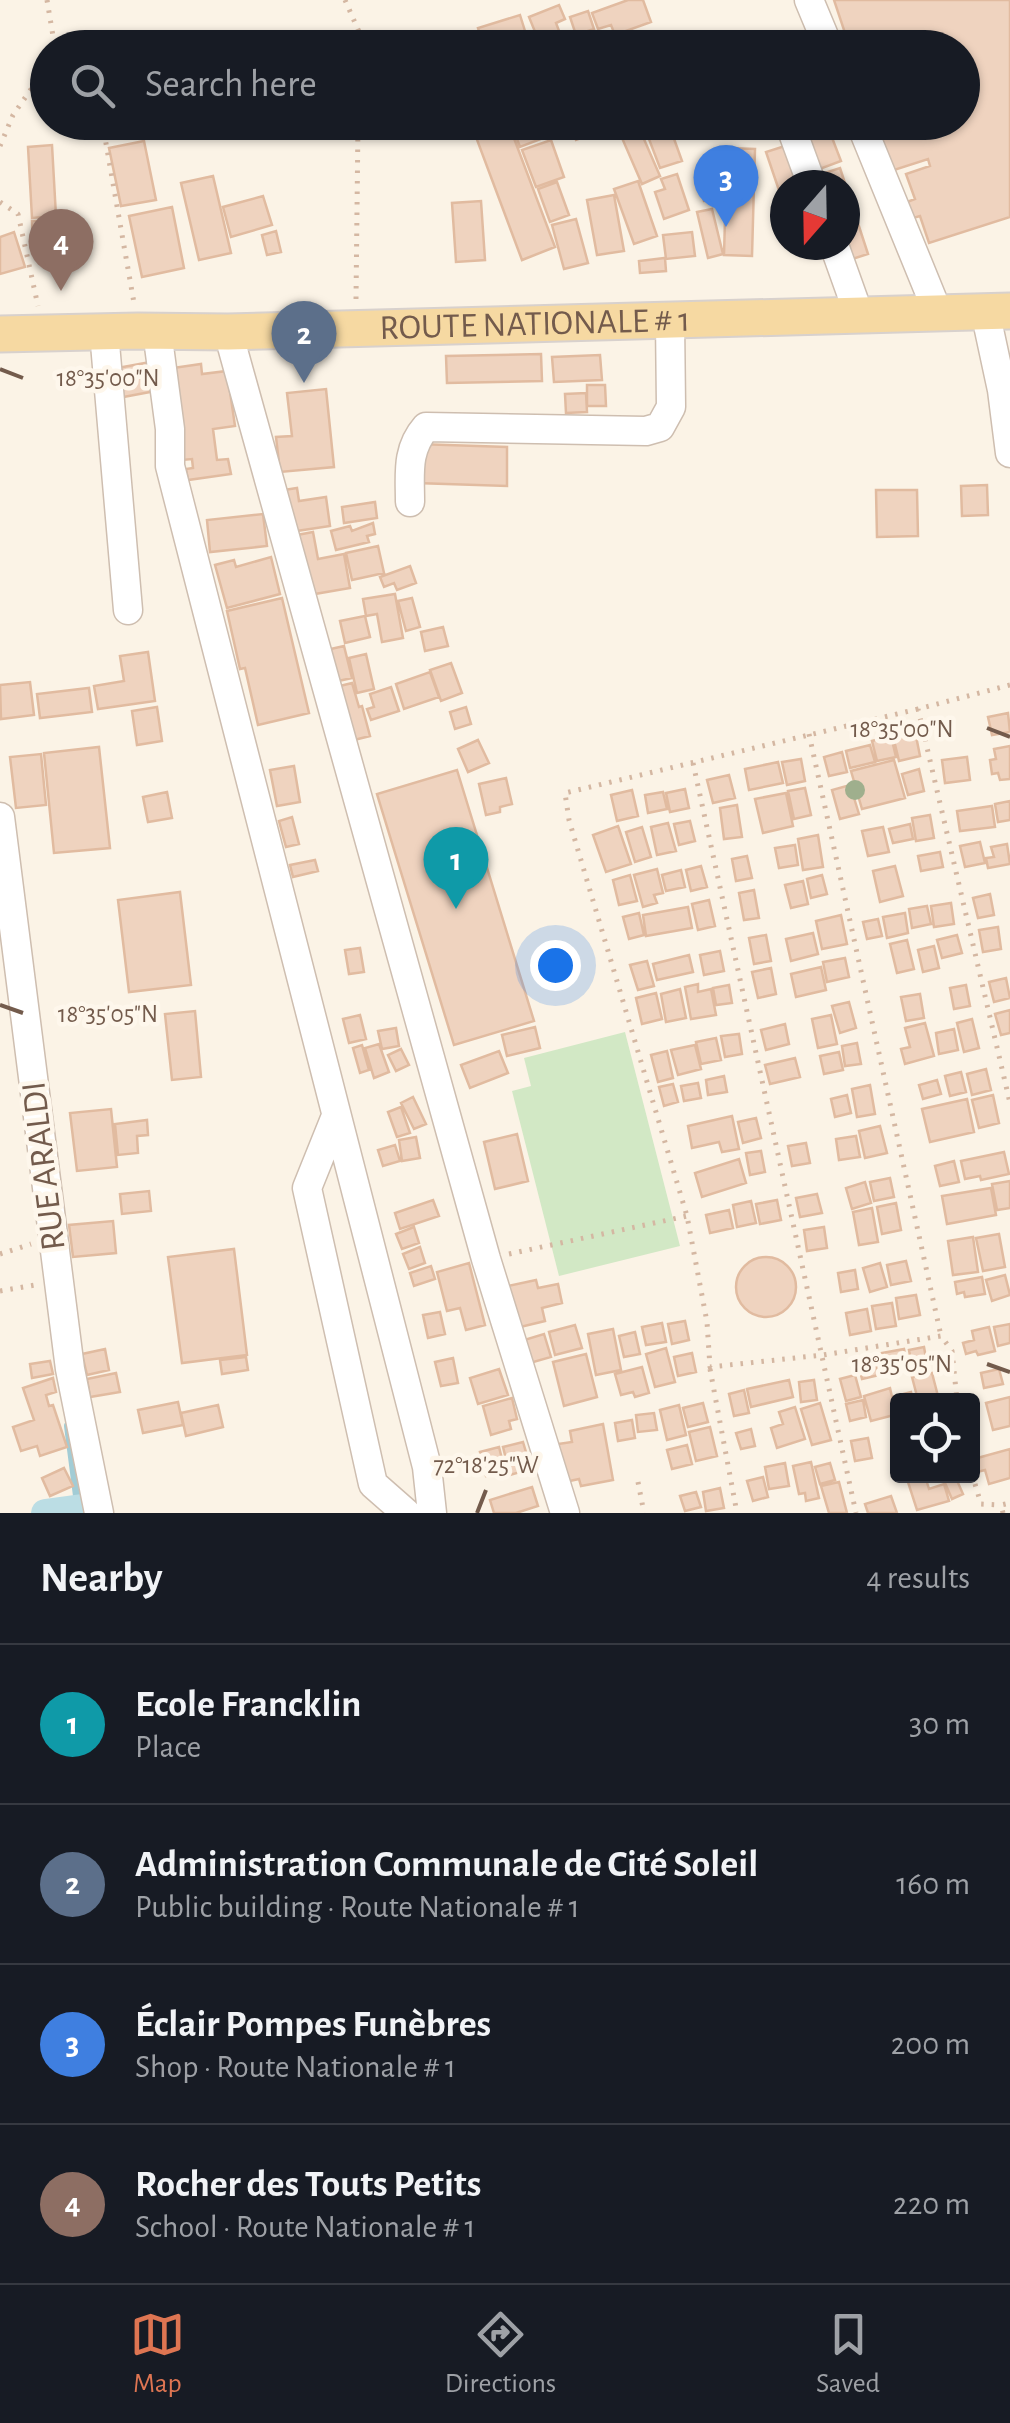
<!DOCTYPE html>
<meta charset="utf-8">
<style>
body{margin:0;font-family:"Alegreya Sans",sans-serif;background:#20242c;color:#f1f3f6}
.controls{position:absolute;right:30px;bottom:30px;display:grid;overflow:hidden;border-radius:10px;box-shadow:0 2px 8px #0004}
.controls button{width:90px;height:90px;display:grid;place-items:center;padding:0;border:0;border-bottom:2px solid #363941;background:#171b24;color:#f1f3f6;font:50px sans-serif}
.compass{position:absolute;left:770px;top:170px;width:90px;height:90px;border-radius:50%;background:#171b24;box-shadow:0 2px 8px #0004;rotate:200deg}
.you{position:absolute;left:555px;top:965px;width:35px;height:35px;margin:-25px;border:8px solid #fff;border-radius:50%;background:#1a73e8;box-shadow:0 0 0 15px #1a73e833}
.badge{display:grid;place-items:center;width:65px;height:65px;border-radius:50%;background:#de7552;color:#fff;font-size:32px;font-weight:700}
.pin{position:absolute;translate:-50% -82px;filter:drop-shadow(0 2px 5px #0008)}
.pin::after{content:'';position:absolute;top:52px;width:35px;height:30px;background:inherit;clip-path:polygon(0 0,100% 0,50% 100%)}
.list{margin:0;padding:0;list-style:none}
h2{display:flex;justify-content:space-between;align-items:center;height:130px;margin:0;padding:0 40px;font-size:42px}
h2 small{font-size:32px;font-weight:400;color:#9ea1a6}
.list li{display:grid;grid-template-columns:65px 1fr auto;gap:30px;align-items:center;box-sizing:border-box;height:160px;padding:0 40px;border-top:2px solid #363941}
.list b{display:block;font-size:38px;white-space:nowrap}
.list p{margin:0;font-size:32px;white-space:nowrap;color:#9ea1a6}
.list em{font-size:32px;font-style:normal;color:#9ea1a6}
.icon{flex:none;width:55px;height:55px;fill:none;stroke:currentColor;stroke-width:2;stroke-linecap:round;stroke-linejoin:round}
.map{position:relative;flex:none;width:1010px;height:1513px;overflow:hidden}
.search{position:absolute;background:#171b24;box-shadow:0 2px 8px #0004;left:30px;right:30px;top:30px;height:110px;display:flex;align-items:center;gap:25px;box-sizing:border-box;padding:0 35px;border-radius:55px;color:#9ea1a6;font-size:38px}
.sheet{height:770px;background:#171b24}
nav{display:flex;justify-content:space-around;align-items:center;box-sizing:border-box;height:140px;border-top:2px solid #363941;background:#171b24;font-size:28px;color:#9ea1a6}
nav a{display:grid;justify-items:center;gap:5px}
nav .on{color:#de7552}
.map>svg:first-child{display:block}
</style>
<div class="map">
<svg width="1010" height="1513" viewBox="0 0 1010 1513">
<rect width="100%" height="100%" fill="#fbf3e6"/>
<path fill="#d2e8c5" d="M625,1032L680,1246L559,1276L512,1091L531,1086L524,1058Z"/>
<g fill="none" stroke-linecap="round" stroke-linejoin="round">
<path stroke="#a2ccd5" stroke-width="8" d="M68,1426L77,1496"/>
<path stroke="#bbdde4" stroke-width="28" d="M45,1513L89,1507"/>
</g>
<path fill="#efd3bf" stroke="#e1bba0" stroke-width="2.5" d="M628,0H643L651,22L615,35L611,25L598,29L592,13Z
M834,0H1010V217L929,243L920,216L913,218L907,202L915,199L906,174L930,166L928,159L891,171L875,122H962V48H850Z
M559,5L565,19L556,23L561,36L540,44L529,17Z
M588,11L594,29L576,35L570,17Z
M520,15L530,47L484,48L478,28Z
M645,33L651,48H617L616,45Z
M556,122L559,132L520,147L511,123Z
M575,122H606L608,128L576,140L570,124Z
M654,122H668L682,161L660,168L644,126Z
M799,122H826L841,161L817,170Z
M509,125L555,247L522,260L476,137Z
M640,130L660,176L642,184L622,138Z
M551,140L564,177L536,187L522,150Z
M144,141L156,200L121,206L109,148Z
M791,144L805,185H785L784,205L766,152Z
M52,145L56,216L32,218L28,147Z
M727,148L755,149L752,256L724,255Z
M840,168L868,254L846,261L845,185H821L818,175Z
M677,174L689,210L664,219L655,192L665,189L661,179Z
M213,176L231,253L199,260L181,183Z
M715,179L718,200L704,201L701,181Z
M638,181L657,236L634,244L614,189Z
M557,182L569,215L550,222L538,189Z
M614,195L624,251L597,255L587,200Z
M263,196L272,225L231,237L223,207Z
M481,201L485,260L456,262L452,203Z
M172,207L184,268L142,277L129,216Z
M712,209L723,254L708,258L697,212Z
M576,219L588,263L564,269L552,225Z
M32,221H55L56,253L33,254Z
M276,231L281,252L267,255L262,235Z
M14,232L25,267L0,274V237Z
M692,232L695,256L666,259L663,235Z
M665,258L666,271L640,273L639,261Z
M541,354L542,381L447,383L446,356Z
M600,355L602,380L554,382L552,357Z
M156,361L161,390L118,398L112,369Z
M201,364L202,374L227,371L235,426L213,429L217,460L228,459L231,474L188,480L186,469L193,468L192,459L182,460L166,369Z
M587,385H605L606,406H587Z
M326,389L334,467L280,472L276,437L292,436L287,393Z
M586,393L587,412L566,413L565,394Z
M417,444L507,447V486L416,483Z
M987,485L988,515L962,516L961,486Z
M297,488L299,501L326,497L330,526L290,532L284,490Z
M876,490H917L918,536L877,537Z
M375,502L377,518L344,523L342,507Z
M263,514L267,546L210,552L207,520Z
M373,523L375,534L367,536L369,542L336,550L331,531L350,526L352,531Z
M313,532L318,559L344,554L350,588L309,595L297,535Z
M378,546L384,573L352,580L346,553Z
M271,557L280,594L227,608L215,565L234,560L236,567Z
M410,566L416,583L397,590L394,583L384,587L380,577Z
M395,594L403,638L382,642L377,614L366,616L363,599Z
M282,598L309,713L258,725L245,668L240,669L227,611Z
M412,598L420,627L406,631L398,601Z
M365,616L370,637L345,643L340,621Z
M443,627L448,646L425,651L421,632Z
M344,646L352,678L329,683L322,651Z
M148,652L155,701L98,709L94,686L124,681L120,656Z
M366,654L374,689L357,693L349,658Z
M451,663L462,693L441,701L430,670Z
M430,672L439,697L404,709L396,684Z
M30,682L34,715L1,719L0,685Z
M352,683L359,707L362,706L370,736L350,741L336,687Z
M391,687L399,711L371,720L367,709L374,707L370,694Z
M89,688L92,712L40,718L37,694Z
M157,707L162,741L137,745L132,711Z
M466,707L471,724L455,729L450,712Z
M1008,713L1010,732L992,735L988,717Z
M915,731L920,756L899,761L893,736Z
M891,736L896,757L877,761L872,741Z
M478,740L489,763L468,772L458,749Z
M870,745L875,762L850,768L846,751Z
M1010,746V779L1000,780L998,773L992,774L990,760L996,759L994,749Z
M99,747L110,848L54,853L44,753Z
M842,752L847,772L829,776L824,757Z
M41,754L46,805L16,808L10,757Z
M967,757L970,780L945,783L942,760Z
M801,759L805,781L787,785L782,762Z
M894,760L905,798L862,809L851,771Z
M778,762L783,783L749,790L745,769Z
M294,766L300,802L277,806L270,770Z
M919,769L924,791L908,795L902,774Z
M457,770L534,1021L454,1045L377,794Z
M729,775L735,798L713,803L707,780Z
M506,778L512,804L500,807V812L486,815L479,784Z
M850,785L859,814L840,819L832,790Z
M805,788L811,815L794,819L788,791Z
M685,789L689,808L670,812L666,793Z
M632,790L638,816L617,821L611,795Z
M167,792L172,818L148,822L143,797Z
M663,792L667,809L648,813L645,795Z
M786,793L793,826L763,833L755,799Z
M1010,801V820L998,822L995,804Z
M737,805L742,837L724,839L720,808Z
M992,806L995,827L960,831L957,811Z
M930,815L934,838L916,841L912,818Z
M292,817L299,844L286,847L279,821Z
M690,821L695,841L679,845L674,824Z
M668,823L676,851L657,855L651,827Z
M910,824L913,839L893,843L889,829Z
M618,826L631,864L606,872L593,835Z
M642,827L651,857L635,862L626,832Z
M883,827L889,852L868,856L862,831Z
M818,835L823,867L803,870L798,839Z
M980,842L985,863L965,867L960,846Z
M1007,844L1010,864L988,868L986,858L994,857L991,847Z
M795,845L798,865L779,868L775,848Z
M940,852L943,867L921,871L918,856Z
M747,856L752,878L736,881L732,859Z
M315,860L318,871L293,877L290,865Z
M701,866L707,887L691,891L686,870Z
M895,866L903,896L880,902L873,871Z
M657,869L663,893L654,895L657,903L643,907L634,875Z
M681,870L685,887L666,891L662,875Z
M630,875L637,901L619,905L613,880Z
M822,875L827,894L811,898L807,879Z
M803,881L808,904L791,908L785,885Z
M754,890L759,918L744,920L739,893Z
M180,892L191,985L129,992L118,900Z
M990,894L994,915L978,918L973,898Z
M709,900L715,926L698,930L692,904Z
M951,903L954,924L934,927L931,906Z
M927,906L931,924L912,928L909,909Z
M688,907L692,928L646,936L643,915Z
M639,913L644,935L629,939L623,917Z
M905,913L908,933L887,938L883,917Z
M841,915L847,944L822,949L816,921Z
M878,919L882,936L867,939L863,922Z
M998,927L1001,949L983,952L979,930Z
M813,933L818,954L791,961L786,939Z
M766,935L771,961L754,964L749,938Z
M957,935L962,953L942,958L937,940Z
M907,940L914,969L897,973L890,944Z
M934,946L939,968L923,972L918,950Z
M360,948L364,972L349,974L345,950Z
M720,951L724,971L704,975L700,955Z
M689,955L693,972L657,980L653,964Z
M845,958L849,977L827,982L823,962Z
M647,961L654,986L638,990L630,965Z
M821,967L826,990L796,997L791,974Z
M771,968L776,994L758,998L752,972Z
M1006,978L1010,998L994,1002L989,982Z
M698,984V992L711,989L716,1015L691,1019L685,987Z
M729,985L732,1003L716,1005L713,988Z
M966,985L970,1006L954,1009L950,988Z
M680,989L686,1018L666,1022L661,994Z
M656,993L662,1019L642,1024L636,998Z
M920,994L924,1018L906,1021L901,997Z
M849,1002L856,1028L840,1033L832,1006Z
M1010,1010V1033L1001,1035L995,1014Z
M195,1011L201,1077L172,1080L165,1014Z
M360,1015L366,1039L349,1043L343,1019Z
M831,1015L837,1044L818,1048L812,1019Z
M972,1019L979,1048L964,1052L957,1023Z
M925,1023L934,1056L905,1064L901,1049L910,1047L905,1028Z
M785,1024L789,1044L766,1050L761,1030Z
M535,1027L540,1048L507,1056L502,1035Z
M396,1028L399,1046L382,1049L378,1031Z
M954,1029L958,1050L939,1054L936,1033Z
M739,1034L742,1054L725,1057L721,1036Z
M716,1038L721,1060L701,1064L696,1042Z
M857,1043L861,1064L845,1066L842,1046Z
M379,1044L389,1072L374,1078L365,1048Z
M362,1045L369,1070L360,1073L353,1048Z
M695,1045L701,1069L678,1075L671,1050Z
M401,1049L409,1065L396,1071L388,1055Z
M499,1051L508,1073L470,1088L461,1065Z
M667,1051L673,1078L658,1082L651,1055Z
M839,1052L843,1070L824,1074L820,1056Z
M795,1058L800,1077L770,1084L765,1065Z
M986,1069L991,1090L972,1095L967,1074Z
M961,1072L966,1092L950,1096L945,1076Z
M724,1076L727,1092L708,1095L706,1080Z
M937,1080L941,1094L923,1099L919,1085Z
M698,1083L701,1098L684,1101L681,1086Z
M673,1084L678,1102L664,1106L659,1087Z
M870,1085L875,1114L857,1117L852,1089Z
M847,1095L851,1113L835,1117L831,1099Z
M993,1095L999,1123L979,1128L972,1100Z
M413,1097L426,1124L414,1129L401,1103Z
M967,1099L974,1132L930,1142L922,1109Z
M401,1107L410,1133L397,1137L388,1112Z
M111,1109L117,1167L77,1171L70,1113Z
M732,1116L739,1149L722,1152L719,1142L692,1148L688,1126Z
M756,1118L761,1138L743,1143L738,1122Z
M147,1120L148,1135L137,1136L138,1153L118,1155L115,1124Z
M880,1126L887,1153L865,1158L859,1131Z
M517,1134L528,1181L495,1189L484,1142Z
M856,1136L860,1157L839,1160L836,1139Z
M416,1137L420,1158L402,1161L399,1140Z
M806,1143L810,1163L792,1166L788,1146Z
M395,1145L400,1161L383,1166L378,1150Z
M761,1151L765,1172L750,1175L746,1153Z
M1004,1152L1009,1174L981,1180L980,1176L965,1179L961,1161Z
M739,1159L746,1183L702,1197L695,1173Z
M954,1161L959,1182L940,1186L935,1166Z
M890,1178L894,1197L874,1201L870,1182Z
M1010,1181V1208L997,1210L992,1184Z
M865,1182L871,1203L852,1209L846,1188Z
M991,1188L996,1215L947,1224L942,1196Z
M149,1191L151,1211L122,1214L120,1194Z
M817,1194L822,1213L800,1217L796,1198Z
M433,1200L439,1216L400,1229L395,1213Z
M777,1200L781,1220L760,1224L756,1204Z
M751,1201L756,1223L737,1227L733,1205Z
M896,1203L901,1230L882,1234L877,1207Z
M872,1208L878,1242L859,1245L853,1212Z
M729,1210L733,1228L710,1233L706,1215Z
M113,1221L116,1253L73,1257L69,1225Z
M414,1227L419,1243L402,1249L396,1234Z
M824,1227L827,1248L807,1251L804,1230Z
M999,1234L1005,1267L983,1271L976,1238Z
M973,1237L978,1272L953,1275L948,1241Z
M420,1247L425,1263L409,1269L403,1254Z
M234,1249L247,1355L182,1363L168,1257Z
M736 1287a30 30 0 1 1 60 0a30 30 0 1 1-60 0Z
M906,1261L911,1281L891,1285L887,1265Z
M469,1263L485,1325L466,1330L460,1308L447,1311L437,1272Z
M880,1263L887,1287L870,1292L863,1268Z
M431,1266L435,1279L414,1286L410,1273Z
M855,1270L858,1289L841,1292L838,1273Z
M1005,1275L1010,1295L992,1301L986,1280Z
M982,1277L985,1294L965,1297L964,1292L957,1294L955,1282Z
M536,1280L538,1288L558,1284L562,1303L542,1308L545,1321L512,1329L503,1287Z
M916,1295L920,1315L899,1319L896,1298Z
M892,1303L896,1326L876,1329L872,1306Z
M867,1309L871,1331L850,1335L846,1313Z
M440,1312L445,1334L428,1338L423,1315Z
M685,1321L689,1340L672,1344L668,1324Z
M662,1323L666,1342L646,1345L642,1327Z
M1010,1324V1343L998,1346L994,1327Z
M575,1325L582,1348L555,1355L549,1332Z
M989,1327L995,1351L978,1355L976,1351L966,1354L963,1343L974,1340L972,1331Z
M613,1329L621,1370L596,1375L588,1334Z
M635,1332L640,1354L624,1357L619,1336Z
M544,1334L551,1357L530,1363L524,1340Z
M924,1347L928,1369L913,1372L909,1350Z
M666,1348L675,1382L655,1387L646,1354Z
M105,1349L109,1370L87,1375L82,1354Z
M904,1349L908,1368L885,1372L882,1353Z
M692,1353L696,1372L678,1376L674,1357Z
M586,1354L597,1397L564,1406L553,1362Z
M246,1357L248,1370L222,1374L220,1360Z
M453,1358L458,1383L441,1386L435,1362Z
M875,1360L879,1375L862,1379L858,1363Z
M50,1361L53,1374L32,1378L30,1364Z
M642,1367L649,1393L635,1397L633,1392L621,1395L615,1374Z
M499,1369L508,1395L478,1404L470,1378Z
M999,1369L1003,1384L984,1388L981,1373Z
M116,1373L120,1392L90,1397L87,1379Z
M932,1373L939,1400H918L912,1377Z
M855,1375L861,1397L846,1401L840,1379Z
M53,1378L56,1392L46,1395L49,1406L53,1405L67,1447L40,1456L37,1446L21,1451L13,1427L34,1420L23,1388Z
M789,1380L793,1397L751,1407L747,1389Z
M814,1380L817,1400L801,1402L799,1382Z
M890,1388L892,1397L911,1392L913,1400H898V1414L871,1421L864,1396Z
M744,1390L749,1413L734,1416L729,1394Z
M1010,1397V1426L993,1430L986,1403Z
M512,1398L517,1419L509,1421L511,1429L491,1435L483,1406Z
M863,1400L866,1417L850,1421L846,1404Z
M178,1402L183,1425L143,1433L138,1410Z
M703,1403L708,1422L688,1427L683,1408Z
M820,1403L831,1440L812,1445L801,1409Z
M218,1405L223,1427L186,1436L181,1413Z
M679,1405L686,1435L667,1440L660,1410Z
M795,1407L805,1439L777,1448L771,1428L783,1424L779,1412Z
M654,1413L657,1430L638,1432L636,1415Z
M632,1420L635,1438L618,1441L615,1423Z
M603,1424L613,1480L581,1486L579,1479L565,1482L558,1444L572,1442L570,1431Z
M710,1427L717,1456L696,1461L689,1432Z
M751,1429L755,1446L741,1449L736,1433Z
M868,1438L872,1458L855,1461L851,1441Z
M523,1442L531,1469L510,1475L503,1447Z
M687,1445L692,1464L672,1469L667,1450Z
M499,1447L505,1471L486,1476L480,1452Z
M1010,1449V1478L989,1484L985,1470L977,1472L974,1459Z
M811,1462L819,1498L806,1501L805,1493L799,1494L793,1466Z
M785,1463L789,1486L769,1489L765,1467Z
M830,1463L835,1480L820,1484L815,1467Z
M64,1468L73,1486L50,1496L42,1478Z
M920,1476H925L929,1489L944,1484L949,1501L917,1510L907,1479Z
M942,1476H955L963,1494L952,1499Z
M763,1477L768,1497L753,1501L747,1481Z
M839,1482L847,1513H829L821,1486Z
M532,1487L538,1506L516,1513H494L490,1500Z
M720,1488L724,1508L706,1511L703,1492Z
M696,1492L701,1507L685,1511L680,1496Z
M891,1496L897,1513H868L865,1504Z"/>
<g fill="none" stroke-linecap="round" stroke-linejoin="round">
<defs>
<path id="minor" d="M809,0L829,48
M789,122L812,185
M860,122L938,313
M834,245L859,315
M985,311L1002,390L1010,453
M157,331L170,429V466L427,1467L432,1513
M104,332L128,610
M228,332L486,1259L565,1513
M410,502C410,474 406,450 426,427L646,431L660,427L671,407L670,320
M0,817L70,1369L99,1513
M336,1116L307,1188L373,1484L406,1513"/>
<g id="major">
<path id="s1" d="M0,334L138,331L228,332L1010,311"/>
</g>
</defs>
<use href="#minor" stroke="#cebeb0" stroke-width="31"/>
<use href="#major" stroke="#d8d1cd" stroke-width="39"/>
<path stroke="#d4b7a2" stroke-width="5" stroke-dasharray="2.5 8" stroke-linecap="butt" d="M47,0L55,48
M345,0L360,34L359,48
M104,132L134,303
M0,146L13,115L48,65
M0,202L18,214L38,306
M356,299L358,122
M1010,685L918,709L1010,1103
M918,709L565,793L569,820L687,1216L707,1322L710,1367L823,1355L941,1336L952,1351L957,1400
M809,734L941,1336
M693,763L856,1513
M0,1254L31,1244
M509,1254L687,1216
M0,1291L35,1285
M710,1369L737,1513
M972,1474L981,1504L1001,1505
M638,1482L644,1513
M1003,1513L1001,1505L1010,1503"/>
<use href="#minor" stroke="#fff" stroke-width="28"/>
<use href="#major" stroke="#f6d9a2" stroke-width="35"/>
</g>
<circle fill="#9faf8d" cx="855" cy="790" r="10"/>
<path fill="none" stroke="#735b4c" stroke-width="4" d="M0,369L23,378M987,728L1010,737M0,1005L23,1013M987,1364L1010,1372M477,1513L486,1490"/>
<g text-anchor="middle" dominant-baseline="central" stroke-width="9" stroke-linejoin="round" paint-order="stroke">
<g font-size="35" fill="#735b4c" stroke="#fef7ec">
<text stroke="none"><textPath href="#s1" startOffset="535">ROUTE NATIONALE # 1</textPath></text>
<text transform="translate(44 1166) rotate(-97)">RUE ARALDI</text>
</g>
</g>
<g font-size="25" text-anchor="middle" fill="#735b4c" stroke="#fef7ec" stroke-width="9" stroke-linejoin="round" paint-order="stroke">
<text x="108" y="386">18°35'00"N</text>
<text x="902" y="737">18°35'00"N</text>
<text x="108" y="1022">18°35'05"N</text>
<text x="902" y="1372">18°35'05"N</text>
<text x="486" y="1473">72°18'25"W</text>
</g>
</svg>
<div class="controls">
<button><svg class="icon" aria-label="locate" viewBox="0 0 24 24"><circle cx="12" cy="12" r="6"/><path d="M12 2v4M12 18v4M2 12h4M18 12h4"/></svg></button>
</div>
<svg class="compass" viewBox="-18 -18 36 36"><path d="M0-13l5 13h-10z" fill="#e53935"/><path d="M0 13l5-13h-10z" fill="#9ea1a6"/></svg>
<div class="you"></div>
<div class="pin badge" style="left:456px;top:909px;background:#0f9aa8">1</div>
<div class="pin badge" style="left:304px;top:383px;background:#5c6f8a">2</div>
<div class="pin badge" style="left:726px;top:227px;background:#3f7fe0">3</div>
<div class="pin badge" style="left:61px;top:291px;background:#8d6e63">4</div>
<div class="search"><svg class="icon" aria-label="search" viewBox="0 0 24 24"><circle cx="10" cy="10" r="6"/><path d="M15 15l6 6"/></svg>Search here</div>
</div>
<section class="sheet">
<h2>Nearby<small>4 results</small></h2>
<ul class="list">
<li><span class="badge" style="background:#0f9aa8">1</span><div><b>Ecole Francklin</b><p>Place</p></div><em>30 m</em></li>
<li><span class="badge" style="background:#5c6f8a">2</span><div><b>Administration Communale de Cité Soleil</b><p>Public building · Route Nationale # 1</p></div><em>160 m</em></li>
<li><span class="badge" style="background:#3f7fe0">3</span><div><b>Éclair Pompes Funèbres</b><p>Shop · Route Nationale # 1</p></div><em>200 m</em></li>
<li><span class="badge" style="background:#8d6e63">4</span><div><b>Rocher des Touts Petits</b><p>School · Route Nationale # 1</p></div><em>220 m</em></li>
</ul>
</section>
<nav>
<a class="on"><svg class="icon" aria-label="map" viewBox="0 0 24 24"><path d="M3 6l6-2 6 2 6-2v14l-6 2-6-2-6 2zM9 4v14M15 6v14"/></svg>Map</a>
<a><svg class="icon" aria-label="directions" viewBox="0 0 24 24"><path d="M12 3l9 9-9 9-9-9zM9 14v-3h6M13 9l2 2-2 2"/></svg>Directions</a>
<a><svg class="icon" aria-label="saved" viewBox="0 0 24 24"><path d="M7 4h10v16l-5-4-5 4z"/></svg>Saved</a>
</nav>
